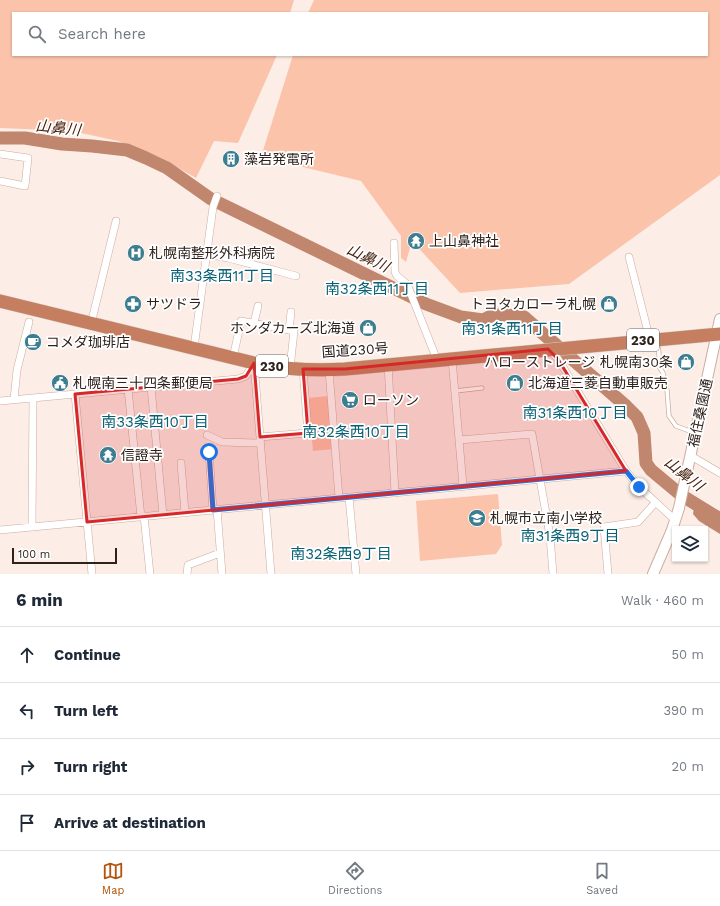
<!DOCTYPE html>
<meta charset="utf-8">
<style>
body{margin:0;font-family:"Work Sans","Noto Sans JP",sans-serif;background:#f6f6f7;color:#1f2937}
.controls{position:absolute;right:12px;bottom:12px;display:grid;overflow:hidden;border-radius:0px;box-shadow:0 1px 3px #0004}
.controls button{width:36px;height:36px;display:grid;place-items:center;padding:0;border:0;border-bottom:1px solid #e0e1e3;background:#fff;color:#1f2937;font:20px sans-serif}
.scale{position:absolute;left:12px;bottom:10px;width:105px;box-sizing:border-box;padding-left:4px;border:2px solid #2f221c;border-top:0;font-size:11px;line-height:14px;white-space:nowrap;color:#2f221c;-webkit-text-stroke:3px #fff;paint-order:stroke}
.stop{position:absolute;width:12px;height:12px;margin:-9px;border:3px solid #1a73e8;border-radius:50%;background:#fff}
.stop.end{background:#1a73e8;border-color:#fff;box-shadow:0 1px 4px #0008}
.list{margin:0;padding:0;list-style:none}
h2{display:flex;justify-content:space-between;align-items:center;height:52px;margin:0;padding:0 16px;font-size:17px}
h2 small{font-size:13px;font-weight:400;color:#747a83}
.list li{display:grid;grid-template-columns:26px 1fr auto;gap:12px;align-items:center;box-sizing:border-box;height:56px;padding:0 16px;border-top:1px solid #e0e1e3}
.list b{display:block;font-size:15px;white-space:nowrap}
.list em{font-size:13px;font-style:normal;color:#747a83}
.icon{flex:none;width:22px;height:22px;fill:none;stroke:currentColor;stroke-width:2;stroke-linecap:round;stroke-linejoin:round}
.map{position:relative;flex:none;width:720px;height:574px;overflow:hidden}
.search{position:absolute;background:#fff;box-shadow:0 1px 3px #0004;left:12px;right:12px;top:12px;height:44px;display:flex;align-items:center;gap:10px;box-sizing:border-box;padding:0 14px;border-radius:0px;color:#747a83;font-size:15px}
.sheet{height:276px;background:#fff}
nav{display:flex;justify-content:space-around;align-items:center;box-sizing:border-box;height:56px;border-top:1px solid #e0e1e3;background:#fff;font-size:11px;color:#747a83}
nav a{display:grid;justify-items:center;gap:2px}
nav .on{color:#b45309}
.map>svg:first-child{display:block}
</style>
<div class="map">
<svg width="720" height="574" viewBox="0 0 720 574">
<rect width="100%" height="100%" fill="#fcede7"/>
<path fill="#fcc3ab" d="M0,0H294L290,13H13V55H277L238,143L214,141L196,178L159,157L118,141L72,131L0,128Z
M314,0H720V175L569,284L460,293L412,241L406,262L401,258V236L361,181L261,157L293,55H707V13H308Z
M328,396L333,449L313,451L308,398Z
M498,494L502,545L496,554L420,561L416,501Z"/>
<path fill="#c0876e" d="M695,502L720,517V534L699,521L693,514Z"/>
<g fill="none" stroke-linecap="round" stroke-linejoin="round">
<path stroke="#c0876e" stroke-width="13" d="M0,138H25L62,144L92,146L127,150L146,158L167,168L211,199L426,304L461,317L483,320L493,315H507L524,317L626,406L637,417L644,433L646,463L651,470L681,495L720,519"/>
<defs>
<path id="lane" d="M658,342L660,368L663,373L667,390L669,416L676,426L687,430L695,432
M455,391L482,388"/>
<path id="street" d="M0,154L28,158L25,186L0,181
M394,243L395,272L397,276L407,284L437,360
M207,254L228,258L296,276
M629,257L650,340
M254,323L258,306
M91,324L116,221
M289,330L291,312
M194,348L213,207L217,196
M549,350L558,359L626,471L639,487L675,520
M233,358L241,321L289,330L294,331L290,368
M452,359L463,486
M254,363L271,574
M388,364L395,493
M329,370L339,498
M151,387L163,515
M128,389L141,517
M75,394L92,574
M14,399L17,370L29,322
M0,401L238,379L246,376L254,363
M207,435L222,442L260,443
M260,437L308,433L303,369
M459,440L532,434L550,536L553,574
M209,452L213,510
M691,456L720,473
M181,463L185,513
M349,497L356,574
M217,509L222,574
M144,516L150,574
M32,527L33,398
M0,530L626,471
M187,574L188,565L220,553
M608,574L604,527L638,522L655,503"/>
<path id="secondary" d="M653,574L672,530L679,508L720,319"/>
<path id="highway" d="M0,301L254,363C284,369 314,371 345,369L720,334"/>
</defs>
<use href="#lane" stroke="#ceac9e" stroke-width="5"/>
<use href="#street" stroke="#ceac9e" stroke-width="8"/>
<use href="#secondary" stroke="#ceac9e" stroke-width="12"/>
<use href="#highway" stroke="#d1cecd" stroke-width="14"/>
<use href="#lane" stroke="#fff" stroke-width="3.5"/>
<use href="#street" stroke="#fff" stroke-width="7"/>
<use href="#secondary" stroke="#fff" stroke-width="10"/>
<use href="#highway" stroke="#c57e5f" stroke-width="13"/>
</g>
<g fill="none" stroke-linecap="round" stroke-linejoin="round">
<path stroke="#1a73e8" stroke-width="5" d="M209,452L213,510L626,471L639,487"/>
</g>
<path fill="#d62828" fill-opacity="0.2" stroke="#d62828" stroke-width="3" stroke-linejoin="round" d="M548,349L558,359L626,471L87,522L75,394L238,379L246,376L254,363L260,437L308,433L303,369H345Z"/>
<defs>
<symbol id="building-disc" viewBox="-11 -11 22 22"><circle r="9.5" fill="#3c7d90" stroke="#fff"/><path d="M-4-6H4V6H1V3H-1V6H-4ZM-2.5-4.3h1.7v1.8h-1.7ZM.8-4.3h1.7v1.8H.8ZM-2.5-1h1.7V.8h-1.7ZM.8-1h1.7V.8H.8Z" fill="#fff"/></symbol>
<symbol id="temple-disc" viewBox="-11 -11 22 22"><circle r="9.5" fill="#3c7d90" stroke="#fff"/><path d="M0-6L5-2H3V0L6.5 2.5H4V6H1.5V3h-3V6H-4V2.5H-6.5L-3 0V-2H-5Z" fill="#fff"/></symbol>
<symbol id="hospital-disc" viewBox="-11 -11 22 22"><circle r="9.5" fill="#3c7d90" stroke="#fff"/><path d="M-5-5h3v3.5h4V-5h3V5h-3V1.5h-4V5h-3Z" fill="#fff"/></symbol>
<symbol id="pharmacy-disc" viewBox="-11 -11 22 22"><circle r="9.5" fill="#3c7d90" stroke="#fff"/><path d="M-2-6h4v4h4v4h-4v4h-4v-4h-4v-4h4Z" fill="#fff"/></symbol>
<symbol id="shop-disc" viewBox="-11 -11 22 22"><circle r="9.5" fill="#3c7d90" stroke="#fff"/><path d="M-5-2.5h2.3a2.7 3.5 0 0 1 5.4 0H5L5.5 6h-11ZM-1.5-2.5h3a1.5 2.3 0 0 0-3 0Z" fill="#fff"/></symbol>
<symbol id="cafe-disc" viewBox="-11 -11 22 22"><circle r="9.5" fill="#3c7d90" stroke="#fff"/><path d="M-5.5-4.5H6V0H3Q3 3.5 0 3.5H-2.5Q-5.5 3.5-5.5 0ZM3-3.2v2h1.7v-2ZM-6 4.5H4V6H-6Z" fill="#fff"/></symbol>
<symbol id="civic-disc" viewBox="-11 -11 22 22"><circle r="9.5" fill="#3c7d90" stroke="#fff"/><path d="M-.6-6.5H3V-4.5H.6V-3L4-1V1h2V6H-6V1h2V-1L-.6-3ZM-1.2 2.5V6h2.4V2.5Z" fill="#fff"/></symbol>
<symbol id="supermarket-disc" viewBox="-11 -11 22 22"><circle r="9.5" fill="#3c7d90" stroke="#fff"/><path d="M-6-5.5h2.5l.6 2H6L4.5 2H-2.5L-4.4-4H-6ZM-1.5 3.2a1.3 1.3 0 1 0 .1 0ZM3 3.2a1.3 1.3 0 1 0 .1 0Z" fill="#fff"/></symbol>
<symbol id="school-disc" viewBox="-11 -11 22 22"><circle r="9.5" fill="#3c7d90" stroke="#fff"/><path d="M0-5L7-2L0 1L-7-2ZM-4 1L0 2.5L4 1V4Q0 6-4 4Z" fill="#fff"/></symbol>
</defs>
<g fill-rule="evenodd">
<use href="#building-disc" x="221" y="149" width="20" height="20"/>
<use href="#temple-disc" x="406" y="231" width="20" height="20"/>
<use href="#hospital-disc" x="126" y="243" width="20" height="20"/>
<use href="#pharmacy-disc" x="123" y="294" width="20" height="20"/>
<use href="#shop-disc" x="599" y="294" width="20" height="20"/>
<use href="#shop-disc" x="358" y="318" width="20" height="20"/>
<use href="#cafe-disc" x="23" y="332" width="20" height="20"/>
<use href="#shop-disc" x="676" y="352" width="20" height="20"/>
<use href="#civic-disc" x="50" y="373" width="20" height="20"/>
<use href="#shop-disc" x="505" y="373" width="20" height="20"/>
<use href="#supermarket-disc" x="340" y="390" width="20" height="20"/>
<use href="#temple-disc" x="98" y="445" width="20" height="20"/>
<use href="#school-disc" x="467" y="508" width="20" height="20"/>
</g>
<g text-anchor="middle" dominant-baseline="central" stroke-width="3.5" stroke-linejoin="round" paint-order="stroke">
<g fill="#fff" stroke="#6d6460" stroke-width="1">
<rect x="627" y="329" width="32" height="22" rx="3"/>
<rect x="256" y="355" width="32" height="22" rx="3"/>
</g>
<g font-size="13" font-weight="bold" fill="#2f221c">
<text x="643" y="340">230</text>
<text x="272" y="366">230</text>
</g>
<g font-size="14" fill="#2f221c" stroke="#fff" text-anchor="start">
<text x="244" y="159">藻岩発電所</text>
<text x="429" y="241">上山鼻神社</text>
<text x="149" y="253">札幌南整形外科病院</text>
<text x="146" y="304">サツドラ</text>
<text x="596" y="304" text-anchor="end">トヨタカローラ札幌</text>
<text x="355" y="328" text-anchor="end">ホンダカーズ北海道</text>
<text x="46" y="342">コメダ珈琲店</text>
<text x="673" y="362" text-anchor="end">ハローストレージ 札幌南30条</text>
<text x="73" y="383">札幌南三十四条郵便局</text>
<text x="528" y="383">北海道三菱自動車販売</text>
<text x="363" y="400">ローソン</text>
<text x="121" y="455">信證寺</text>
<text x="490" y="518">札幌市立南小学校</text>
</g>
<g font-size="14" fill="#2f221c" stroke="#fff">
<text transform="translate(355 350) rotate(-4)">国道230号</text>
<text transform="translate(700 413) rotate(-78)">福住桑園通</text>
</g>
<g font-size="15" font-style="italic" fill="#431d0a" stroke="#fff">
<text transform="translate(58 128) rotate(6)">山鼻川</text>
<text transform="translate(368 258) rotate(26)">山鼻川</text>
<text transform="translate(684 474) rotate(38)">山鼻川</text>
</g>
<g font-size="15" fill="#076074" stroke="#fff">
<text x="222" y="276">南33条西11丁目</text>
<text x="377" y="289">南32条西11丁目</text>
<text x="512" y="329">南31条西11丁目</text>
<text x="575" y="413">南31条西10丁目</text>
<text x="155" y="422">南33条西10丁目</text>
<text x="356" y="432">南32条西10丁目</text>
<text x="570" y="536">南31条西9丁目</text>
<text x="341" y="554">南32条西9丁目</text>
</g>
</g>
</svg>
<div class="controls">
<button><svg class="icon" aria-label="layers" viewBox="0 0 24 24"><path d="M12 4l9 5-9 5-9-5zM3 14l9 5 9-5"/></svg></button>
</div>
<div class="scale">100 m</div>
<div class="stop" style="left:209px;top:452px"></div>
<div class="stop end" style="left:639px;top:487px"></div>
<div class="search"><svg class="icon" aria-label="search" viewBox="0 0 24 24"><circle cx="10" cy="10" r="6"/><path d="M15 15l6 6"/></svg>Search here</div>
</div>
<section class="sheet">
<h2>6 min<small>Walk · 460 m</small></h2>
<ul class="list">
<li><svg class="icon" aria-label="ahead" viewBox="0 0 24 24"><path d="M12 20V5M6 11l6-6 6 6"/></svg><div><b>Continue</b></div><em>50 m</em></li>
<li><svg class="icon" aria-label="left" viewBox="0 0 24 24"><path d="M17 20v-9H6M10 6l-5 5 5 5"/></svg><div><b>Turn left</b></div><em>390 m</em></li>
<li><svg class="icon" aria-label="right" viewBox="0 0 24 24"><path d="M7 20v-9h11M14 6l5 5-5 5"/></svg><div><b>Turn right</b></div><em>20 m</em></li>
<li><svg class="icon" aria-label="arrive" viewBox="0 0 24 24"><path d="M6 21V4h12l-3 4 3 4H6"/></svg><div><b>Arrive at destination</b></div></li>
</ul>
</section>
<nav>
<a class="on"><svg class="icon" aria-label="map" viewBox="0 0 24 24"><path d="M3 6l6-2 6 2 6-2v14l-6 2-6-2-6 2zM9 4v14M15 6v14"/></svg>Map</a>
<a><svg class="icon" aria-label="directions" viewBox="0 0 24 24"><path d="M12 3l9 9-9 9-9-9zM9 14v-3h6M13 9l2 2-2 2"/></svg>Directions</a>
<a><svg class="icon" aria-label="saved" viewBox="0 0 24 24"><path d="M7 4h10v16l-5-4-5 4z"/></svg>Saved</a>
</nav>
